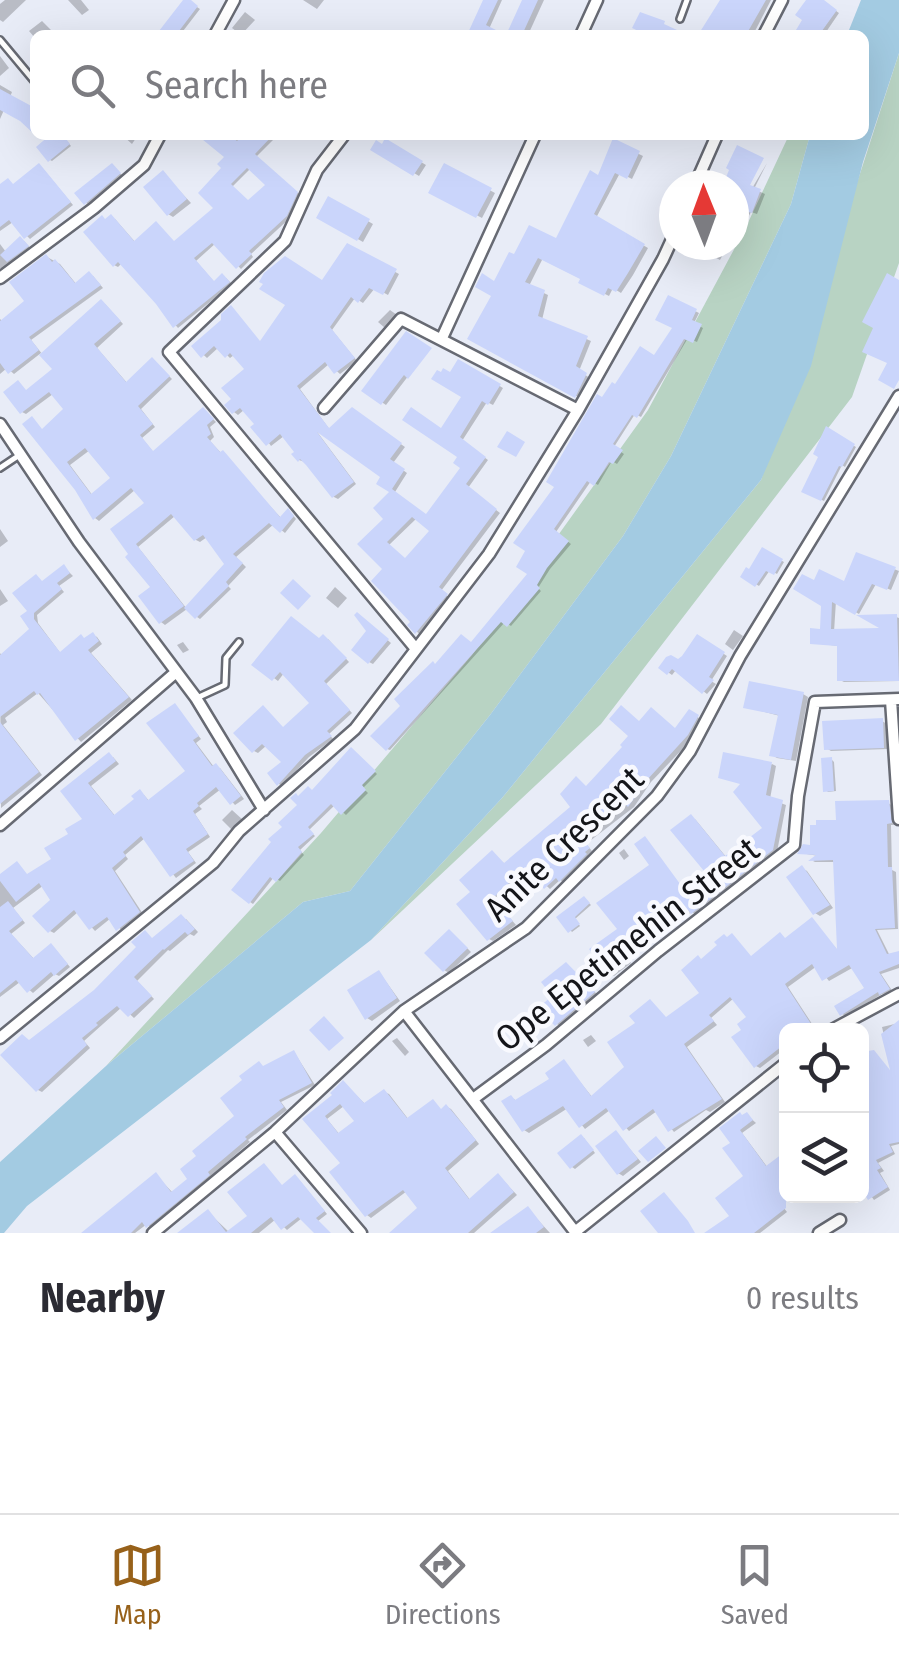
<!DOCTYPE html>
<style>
body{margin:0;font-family:"Fira Sans Condensed",sans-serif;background:#f7f7f7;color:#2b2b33}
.controls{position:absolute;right:30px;bottom:30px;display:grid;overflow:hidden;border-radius:15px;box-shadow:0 10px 40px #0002}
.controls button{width:90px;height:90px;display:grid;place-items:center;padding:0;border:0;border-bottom:2px solid #e1e1e2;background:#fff;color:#2b2b33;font:50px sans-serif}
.compass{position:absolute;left:659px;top:170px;width:90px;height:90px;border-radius:50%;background:#fff;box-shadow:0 10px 40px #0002;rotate:359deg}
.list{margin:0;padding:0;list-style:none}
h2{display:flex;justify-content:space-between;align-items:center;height:130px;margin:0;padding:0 40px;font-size:42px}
h2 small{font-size:32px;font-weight:400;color:#7c7c81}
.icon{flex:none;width:55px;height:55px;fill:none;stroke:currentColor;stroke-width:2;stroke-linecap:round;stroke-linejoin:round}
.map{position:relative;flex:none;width:899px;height:1233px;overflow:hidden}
.search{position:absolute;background:#fff;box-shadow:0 10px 40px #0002;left:30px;right:30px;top:30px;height:110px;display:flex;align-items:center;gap:25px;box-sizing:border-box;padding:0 35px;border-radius:15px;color:#7c7c81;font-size:38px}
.sheet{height:280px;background:#fff}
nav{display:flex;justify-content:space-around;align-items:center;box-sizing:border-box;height:140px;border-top:2px solid #e1e1e2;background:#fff;font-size:28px;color:#7c7c81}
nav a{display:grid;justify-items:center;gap:5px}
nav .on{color:#97611a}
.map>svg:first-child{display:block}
</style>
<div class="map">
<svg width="899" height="1233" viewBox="0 0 899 1233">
<rect width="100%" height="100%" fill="#e8ecf7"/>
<path fill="#b8d3c3" d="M899,53V263L852,397L601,724L371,940L502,798L761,480Z
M789,135H810L791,204L671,456L623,536L490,715L350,891L303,902L106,1066L321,833L472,655L648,410L746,227Z"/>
<path fill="#a3cbe2" d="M861,0H899V53L863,162L811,366L761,480L502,798L371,940L27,1206L4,1233H0V1162L106,1066L303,902L350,891L490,715L623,536L671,456L791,204L810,135H864V35H847Z"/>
<path fill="#0003" fill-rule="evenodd" d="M5,0H26L3,22L0,20V4Z
M68,0H81L89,10L82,15Z
M186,0L200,9L180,35H169Z
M303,0H324L317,9Z
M486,0H502L489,29L500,35H470Z
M525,0H544L528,35H517Z
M721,0H771L753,35H708Z
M809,0H820L839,13L824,35H796L805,19Z
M245,12L255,20L241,35L232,28Z
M42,21L53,32L35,35V38L29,31Z
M0,56L9,68L0,76Z
M0,85L12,92L10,97L33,109L35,106V132L22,120L4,110L0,119Z
M54,135H62L71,146L52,161L50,160Z
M122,135H138L132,144Z
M204,135H278L256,157L300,195L290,218L251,254L253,257L241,269L216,243L196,261L215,283L226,278L232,284L178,328L122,263L118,267L114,265L107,221L115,219L136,243L175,244L217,208L228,156ZM251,168L268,185L249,203L232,187Z
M386,141L426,165L419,176L374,149L383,147Z
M614,142L643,156L632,179L620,173L596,218L648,248L633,275L621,293L613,288L609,296L581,282L583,278L543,258L529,286L548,295L542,320L591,341L579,371L590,378L580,398L471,338L494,295L495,284L515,258L557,241L600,178Z
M738,148L742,195L747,197L767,163L754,189L765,194L757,214L751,212L737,238L734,237V185H726Z
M112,166L124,177L90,205L86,203Z
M445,166L495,193L482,218L432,192Z
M43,169L73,205L30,239L13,222L0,231V188L8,181L15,186Z
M163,173L191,203L173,217L168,214Z
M329,199L373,224L363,242L319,217Z
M24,241L31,249L3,269L0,268V244L6,252Z
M692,245H728L720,260Z
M348,247L399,274L388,295L375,288L363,303L355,298L332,330L357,361L340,374L329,364L300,389L330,430L352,410L405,447L393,463L407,473L395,492L427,517L463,468L461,456L442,431L464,396L451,375L459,362L503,388L493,405L487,402L462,441L488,460L468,488L500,513L441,591L450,598L420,635L411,625L413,622L386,569L387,519L393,491L383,477L315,429L356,484L338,499L334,497L308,463L299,460L298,452L284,436L271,446L245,409L238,415L234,412L247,370L234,355L230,358L219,347L207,358L195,347L262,343L323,283ZM417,518L432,531L406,561L389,545Z
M47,257L60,264L77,285L93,276L103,288L31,340L43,355L105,304L123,324L97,348L128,384L156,363L172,379L141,409L155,427L142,438L154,453L207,413L216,422L210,427L214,437L210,441L282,519L292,514L296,519L285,533L274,524L236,557L246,567L228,586L231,589L200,619L197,617L228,564L207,537L200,542L196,540L175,516L138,547L187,609L165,625L161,622L153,587L128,557L147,503L136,489L99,521L95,518L43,431L67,410L53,394L26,414L22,412L27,392L56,369L41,353L14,374L7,368L0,374V319L3,322L27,302ZM90,450L113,478L93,496L70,465Z
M669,298L699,313L694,323L703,328L697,342L688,338L641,417L635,414L614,447L624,454L617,464L612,461L598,485L591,481L556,532L571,544L550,569L538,588L541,591L511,626L505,622L390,750L387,749L436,666L472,645L531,574L557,486L603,401L615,387L655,358L675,328Z
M390,310L397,315L385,328L378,322Z
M429,349L386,405L365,391Z
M827,430L856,447L845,467L842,465L824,501L804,491L822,456Z
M0,529L8,541L0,547Z
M762,550L784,562L777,574L770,570L759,586L743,576L750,572Z
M858,555L899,571L891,590L876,584L859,614L836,601L834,632L888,630L896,617L899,618V681L844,682L840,680L839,646L812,643L823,631L824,605L815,584H846Z
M64,567L73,576L59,586L64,592L37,615L38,623L61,654L93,635L97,637L102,644L91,653L132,700L81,742L38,693L5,718L7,722L3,725L42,775L1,808L0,653L2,656L33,630L24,617L43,583Z
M335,587L347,598L338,608L326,598Z
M0,589L8,601L0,606Z
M362,618L391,643L373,664L369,662L370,631Z
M734,630L743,636L733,650L725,644Z
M698,637L727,656L711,681L716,684L707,694L676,670L672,675L662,668L678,662Z
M328,639L349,662L326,684L352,713L329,734L333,739L309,757L282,786L279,784L285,762L267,745L258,753L254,751L237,733L285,730L313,703L284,673L278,681L255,664Z
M183,642L189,650L183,653L177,645Z
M803,694L808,697L796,761L777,758L772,755L780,716L746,707Z
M175,706L201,739L196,743L214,767L220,768L244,799L235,805L221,789L199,806L202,809L195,814L210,837L188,852L196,863L176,878L145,838L125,855L128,859L115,871L143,914L122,931L111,918L95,931L78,912L54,933L50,931L54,900L44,885L13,908L25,923L11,934L35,960L55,949L70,967L59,976L55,974L33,993L20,982L0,997V877L28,876L55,859L86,819L64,792L113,757L119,764L91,786L116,817L144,795L150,802L189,771Z
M690,712L702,720L693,738L651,782L634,807L586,844L592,851L588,855L590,858L565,883L560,880L550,889L538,878L535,880L526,873L496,902L516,925L493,941L489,939L473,893L492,853L506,865L573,807L626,747L640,723L677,731Z
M882,721L887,724L888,749L831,751L826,748Z
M354,751L377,774L363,788L368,793L346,815L335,805L309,830L315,836L300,850L304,855L280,881L274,877L253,904L250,902L301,806L299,798L313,792Z
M832,760L834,762L836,791L828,792L826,790Z
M772,764L776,766L770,799L786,805L777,852L697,915L692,912L668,930L663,927L627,956L631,963L614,976L609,973L620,929L653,866L645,839L684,890L707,872L695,819L727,858L765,829L736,792Z
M888,803L893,806L895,825H891L892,870L896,872L898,929L877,930L890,956L899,954V968L881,974L893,992L882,994L846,1016L842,1014L867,988L854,967L829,981L817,966L788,987L816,1030H786V1048L760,1068L756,1066L744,1030L749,1018L734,998L711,1018L717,1025L687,1047L725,1102L710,1112L706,1110L674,1132L657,1111L629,1131L610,1110L585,1129L568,1108L529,1133L524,1130L512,1098L517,1101L552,1080L564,1062L593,1098L628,1067L668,1019L702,994V961L753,958L786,940L812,920L839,952L835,862H815L813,861L819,856L800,853L813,848L838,822Z
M232,810L243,820L232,830L222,820Z
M624,849L629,856L624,860L619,853Z
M802,868L807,871L833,908L820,916L815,913Z
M586,900L591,905L575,919L580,926L572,932L560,918Z
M186,919L198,932L194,936L190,934L170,951L168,950L137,981L154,999L134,1018L122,1007L84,1041L90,1048L42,1092L38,1090L30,1042L96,992L153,940Z
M454,935L471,952L449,973L444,970Z
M379,972L400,1001L372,1021L367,1018Z
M578,976L598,995L561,1027L557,1024Z
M899,1023V1144L891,1146L895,1154L878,1163L884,1171L880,1173L890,1190L874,1200L862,1183V1047L893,1074L882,1027Z
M591,1035L596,1041L588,1047L583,1040Z
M397,1038L409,1052L405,1056L392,1041Z
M294,1052L315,1085L281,1102L287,1110L248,1140L250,1142L211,1176L213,1178L152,1228L147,1224L135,1233H91L89,1230L156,1175L173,1193L191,1179L237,1116L265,1068Z
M344,1083L366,1105L384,1092L389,1094L409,1120L442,1111L447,1107L451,1109L479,1144L448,1171L471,1201L502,1179L517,1195L474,1233H392L420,1208L407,1191L371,1218L367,1215L344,1163L306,1119L335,1095ZM344,1106L358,1121L340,1135L327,1119Z
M747,1115L756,1123L742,1133L768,1168L786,1154V1196H792L780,1203L787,1212L760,1233H709L733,1216L747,1176L733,1143Z
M616,1133L641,1162L623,1176L618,1173Z
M584,1138L595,1153L575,1169L572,1167Z
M299,1180L327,1214L318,1221L329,1233H317L302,1218L287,1230L276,1219L259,1233H181L208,1212L229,1232L283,1187Z
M528,1209L550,1233H495Z"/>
<path fill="#cad5fb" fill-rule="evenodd" d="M183,0H191L198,6L176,35H165L159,31Z
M483,0H498L486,25L506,35L522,0H538L522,35H467Z
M720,0H766L746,35H698Z
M806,0H824L837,10L819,35H793L802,20L795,15Z
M640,12L665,21L664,24L688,35H647L632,28Z
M0,89L35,108V135L20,121L0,110Z
M50,135H63L70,144L48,162L36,147Z
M197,135H229L237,141L243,135H273L255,154L298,192L287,216L249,251L252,254L236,269L212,243L194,258L214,281L222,273L230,282L173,328L156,304L118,262L113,267L83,232L102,215L105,219L111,214L134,241L156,221L174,241L213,208L198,193L221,168L217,164L224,157ZM247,168L265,185L248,200L231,184Z
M385,138L423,161L413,176L370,150L376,140L382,144Z
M613,138L640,151L627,179L615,173L594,214L645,244L628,273L616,292L608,288L604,296L578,283L580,279L538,258L525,282L545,290L538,316L588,336L576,366L587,373L575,398L467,339L491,296L475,287L482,273L494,281L509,252L514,254L529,225L556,238L590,170L598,175Z
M737,145L764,158L750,185L761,189L752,213L745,211L734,233V185H723L729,170L726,168Z
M39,163L71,202L24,239L9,220L0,227V184L8,178L13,184Z
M112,163L121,173L84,205L74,193Z
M444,163L492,188L476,218L428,193Z
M163,170L187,199L167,216L143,187Z
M328,196L370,219L357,241L316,218Z
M20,236L29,246L7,262L0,255Z
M347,243L397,269L383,295L369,288L358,303L351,297L330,327L355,358L334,374L325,362L297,386L329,428L352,407L402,443L390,459L405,469L392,489L426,514L460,468L453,463L457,457L402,420L411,407L441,428L461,397L431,379L437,370L441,372L443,368L450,372L458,359L501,384L488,405L482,401L460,437L486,457L466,484L497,509L439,587L448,594L415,634L407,625L410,622L371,581L382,569L357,544L383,519L373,508L389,492L376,484L380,477L317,432L354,482L332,498L306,465L300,459L298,462L291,454L294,452L280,434L266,446L250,427L254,424L240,408L232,414L224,405L231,399L221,388L244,369L230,353L225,358L214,346L201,358L191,346L221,320V314L231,305L260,341L285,305L259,289L263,284L259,282L264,273L285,256L322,280ZM412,517L429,531L405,558L387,542Z
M46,254L52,262L55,259L75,283L89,271L101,285L29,337L39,350L8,374L0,363V321L24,301L9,282Z
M887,273L899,280V380L894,389L878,380L887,363L862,352L873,328L862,322Z
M668,295L697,309L692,320L702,324L693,343L684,339L637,418L632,415L613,444L623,450L613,464L609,462L594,486L587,481L554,529L569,541L547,568L537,585L540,588L507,627L501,622L386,751L370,736L400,706L394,699L433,661L435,664L461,634L471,642L527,574L516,567L525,551L513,543L554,487L546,482L597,394L602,397L612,382L615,384L640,346L654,355L672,328L655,320Z
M101,299L121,321L94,344L126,382L152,357L170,376L138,406L153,424L140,435L153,451L203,407L214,419L207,425L211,434L207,437L220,452L223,450L280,517L288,508L294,516L280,533L269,523L233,554L243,563L226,582L229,586L195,619L184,608L224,564L203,535L194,541L171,514L136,544L184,606L159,624L138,596L150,587L125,557L128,554L110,529L144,503L131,488L93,520L75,490L22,424L32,416L42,429L63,409L49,392L20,414L3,392L18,380L26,390L52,369L39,355ZM85,448L110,478L91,494L67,462Z
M406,331L432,348L408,379L404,375L381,405L361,391Z
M826,426L855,444L842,467L839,466L821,501L801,492L818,457L813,454Z
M507,431L525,442L516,457L497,447Z
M762,547L783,559L774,575L766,571L755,587L740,577L746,567L749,569Z
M856,552L896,567L887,590L872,584L855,615L832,602L831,629L879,628L856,615L897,614L899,681H837V646L810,644V628L820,629L821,606L793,589L802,574L814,580L819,569L844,581Z
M64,564L70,573L57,583L62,589L34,613V619L60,652L81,634L84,638L93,632L99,641L88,650L129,697L75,741L40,693L37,695L34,691L0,717V655L29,629L20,616L27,611L12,593L36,574L42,581Z
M293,579L311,596L298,610L280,593Z
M357,612L389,639L368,664L351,650L366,631L354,615Z
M291,616L319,638L323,634L347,658L324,681L350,710L327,731L332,736L305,755L277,786L267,773L281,762L262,744L252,753L233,733L263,705L283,727L309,703L280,672L272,681L251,665Z
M697,634L725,652L709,677L714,680L702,694L672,669L667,675L658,668L666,657L671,655L678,659L682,656Z
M749,681L804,692L791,760L769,756L778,715L743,708Z
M175,703L199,736L193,740L212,766L216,763L241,796L230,805L216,787L197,803L199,806L193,811L208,834L186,849L194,861L170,877L141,836L123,852L126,856L112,868L140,912L116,931L107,917L89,930L74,910L48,933L32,916L50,900L39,883L16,902L0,881V874L17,861L27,874L51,859L44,848L68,834L65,829L82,819L60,791L109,752L116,761L88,783L114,815L134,799L131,796L140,789L148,800L185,771L146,723Z
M621,705L639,721L651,707L675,728L689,709L699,715L688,735L647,780L628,807L626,805L583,840L590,848L585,852L587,854L559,882L556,878L544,889L533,876L529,880L521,872L493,898L513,921L487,941L456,904L470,892L459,880L492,850L504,863L570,807L560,794L576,776L586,786L622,747L620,745L628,736L609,719Z
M883,718L884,748L824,750L822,721Z
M0,722L39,772L0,804Z
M351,747L376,771L362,785L366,790L341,815L331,804L308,827L314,834L298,847L302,852L276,882L270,877L249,904L231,890L271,842L268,839L282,827L278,823L297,805L290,798L296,793L298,796L308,786L312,790Z
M723,752L772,762L766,795L783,800L773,850L691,914L688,910L662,930L659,925L624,953L629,960L608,975L589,949L617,929L596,903L649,865L634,844L645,836L683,888L704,871L670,830L691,814L725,856L762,828L733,792L740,784L718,778Z
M832,757L834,791L823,792L821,758Z
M889,800L892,823L887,824L888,867H892L895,928L875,929L887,954L899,951V964L879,972L890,989L879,995L878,992L840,1016L834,1006L864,988L849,965L822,981L812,964L785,984L815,1030H786V1043L754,1068L731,1037L741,1030L737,1024L746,1017L730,997L709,1015L714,1021L684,1044L722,1099L668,1132L653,1109L623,1131L606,1108L579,1128L563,1106L522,1132L501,1101L511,1095L515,1100L549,1079L545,1073L564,1059L591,1096L624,1067L607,1042L635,1023L629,1016L650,999L666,1017L699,993L681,970L698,955L701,959L717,945L714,942L724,934L727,937L732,933L751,956L780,932L785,938L812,917L837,949L833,860L808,861L816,855L797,854L803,844L810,845V825H816V820H836L835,801Z
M802,865L830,905L813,915L786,877Z
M584,896L590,903L575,917L580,924L568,933L556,917Z
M8,901L23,920L9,931L33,958L51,943L68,964L54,976L51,972L27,993L16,980L0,993V907Z
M181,914L195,929L188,935L185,932L164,950L163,949L134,977L152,996L128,1017L117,1006L96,1023L98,1025L82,1038L87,1045L36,1092L0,1055L22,1034L29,1040L94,990L136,947L131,942L145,930L152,938Z
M449,929L468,948L443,972L424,953Z
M566,962L595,992L555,1026L538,1008L552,996L541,982Z
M379,970L397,998L365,1020L347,990Z
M324,1016L344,1038L329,1051L309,1030Z
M899,1020V1142L889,1144L893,1152L876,1160L881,1168L877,1170L888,1187L868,1200L862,1190V1052L874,1050L890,1070L881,1034Z
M294,1050L312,1083L279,1100L284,1107L245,1137L247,1139L208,1172L210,1175L146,1228L142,1222L131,1233H81L156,1172L171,1192L187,1179L180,1169L196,1156L192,1151L234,1116L220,1098L242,1080L239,1076L259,1061L263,1066Z
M343,1080L364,1103L384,1089L407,1118L433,1099L441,1109L446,1104L476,1140L445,1168L469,1199L498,1173L514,1192L468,1233H389L417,1208L403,1190L365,1217L329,1172L340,1163L302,1119L332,1095L330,1093ZM340,1104L354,1121L338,1133L325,1116Z
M740,1112L742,1115L747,1112L753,1120L740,1130L766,1166L786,1151V1208L754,1233H704L729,1216L715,1198L743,1176L722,1148L730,1143L719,1128Z
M616,1130L638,1159L617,1175L595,1146Z
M581,1134L594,1150L570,1169L557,1153Z
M656,1136L666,1148L648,1162L638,1151Z
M264,1163L282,1185L295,1174L325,1211L316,1218L331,1233H314L298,1217L281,1230L271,1217L251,1233H177L208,1209L226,1232L247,1216L227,1192Z
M664,1192L688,1221L695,1233H658L640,1211Z
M528,1206L544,1227L536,1233H490Z"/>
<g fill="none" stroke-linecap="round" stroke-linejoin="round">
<defs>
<path id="lane" d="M680,19L687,0
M0,40L35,82
M0,468L18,456
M199,697L225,685L226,658L239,642"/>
<path id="street" d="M215,35L234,0
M581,35L597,0
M764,35L782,0
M344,135L317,170L285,241L169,352L416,649
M695,185L717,135
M0,278L94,208L144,165L160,135
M442,338L535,135
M324,408L401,319L578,410
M0,424L79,542L196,698L264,810
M891,700L899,819
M0,825L175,673
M404,1011L576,1233
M832,1030L899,994
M0,1038L213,863L239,831L355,729L489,554L578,410L663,259L674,235
M473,1099L546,1045L658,951L794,845L798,796L815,702L899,699
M275,1132L361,1233
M575,1232L786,1063
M153,1233L275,1132L404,1011L526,928L657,796L690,751L740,656L899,396
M819,1233L840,1220"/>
</defs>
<use href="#lane" stroke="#676a73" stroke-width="10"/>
<use href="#street" stroke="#676a73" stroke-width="15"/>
<use href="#lane" stroke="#fff" stroke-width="5"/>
<use href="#street" stroke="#fff" stroke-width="10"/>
</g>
<g text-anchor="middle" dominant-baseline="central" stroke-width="9" stroke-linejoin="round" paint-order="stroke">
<g font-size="35" fill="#141519" stroke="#f8f9fe">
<text transform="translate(564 844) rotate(-44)">Anite Crescent</text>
<text transform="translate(627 944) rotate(-38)">Ope Epetimehin Street</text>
</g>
</g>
</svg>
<div class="controls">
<button><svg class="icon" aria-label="locate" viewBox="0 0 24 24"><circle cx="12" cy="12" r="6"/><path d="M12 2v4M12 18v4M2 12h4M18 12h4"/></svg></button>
<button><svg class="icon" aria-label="layers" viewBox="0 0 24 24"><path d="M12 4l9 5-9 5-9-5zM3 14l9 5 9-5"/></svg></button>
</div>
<svg class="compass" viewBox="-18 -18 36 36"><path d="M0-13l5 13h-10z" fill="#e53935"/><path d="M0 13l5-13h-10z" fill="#7c7c81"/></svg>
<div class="search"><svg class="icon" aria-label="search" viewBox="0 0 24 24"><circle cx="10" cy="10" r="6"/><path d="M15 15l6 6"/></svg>Search here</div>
</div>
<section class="sheet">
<h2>Nearby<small>0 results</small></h2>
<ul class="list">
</ul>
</section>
<nav>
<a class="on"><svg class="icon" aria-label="map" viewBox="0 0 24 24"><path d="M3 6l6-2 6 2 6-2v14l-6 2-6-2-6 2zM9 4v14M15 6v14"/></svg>Map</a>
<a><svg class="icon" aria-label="directions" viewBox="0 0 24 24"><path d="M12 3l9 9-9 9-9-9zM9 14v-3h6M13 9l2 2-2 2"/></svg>Directions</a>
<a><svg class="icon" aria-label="saved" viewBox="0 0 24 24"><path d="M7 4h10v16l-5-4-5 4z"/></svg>Saved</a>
</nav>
